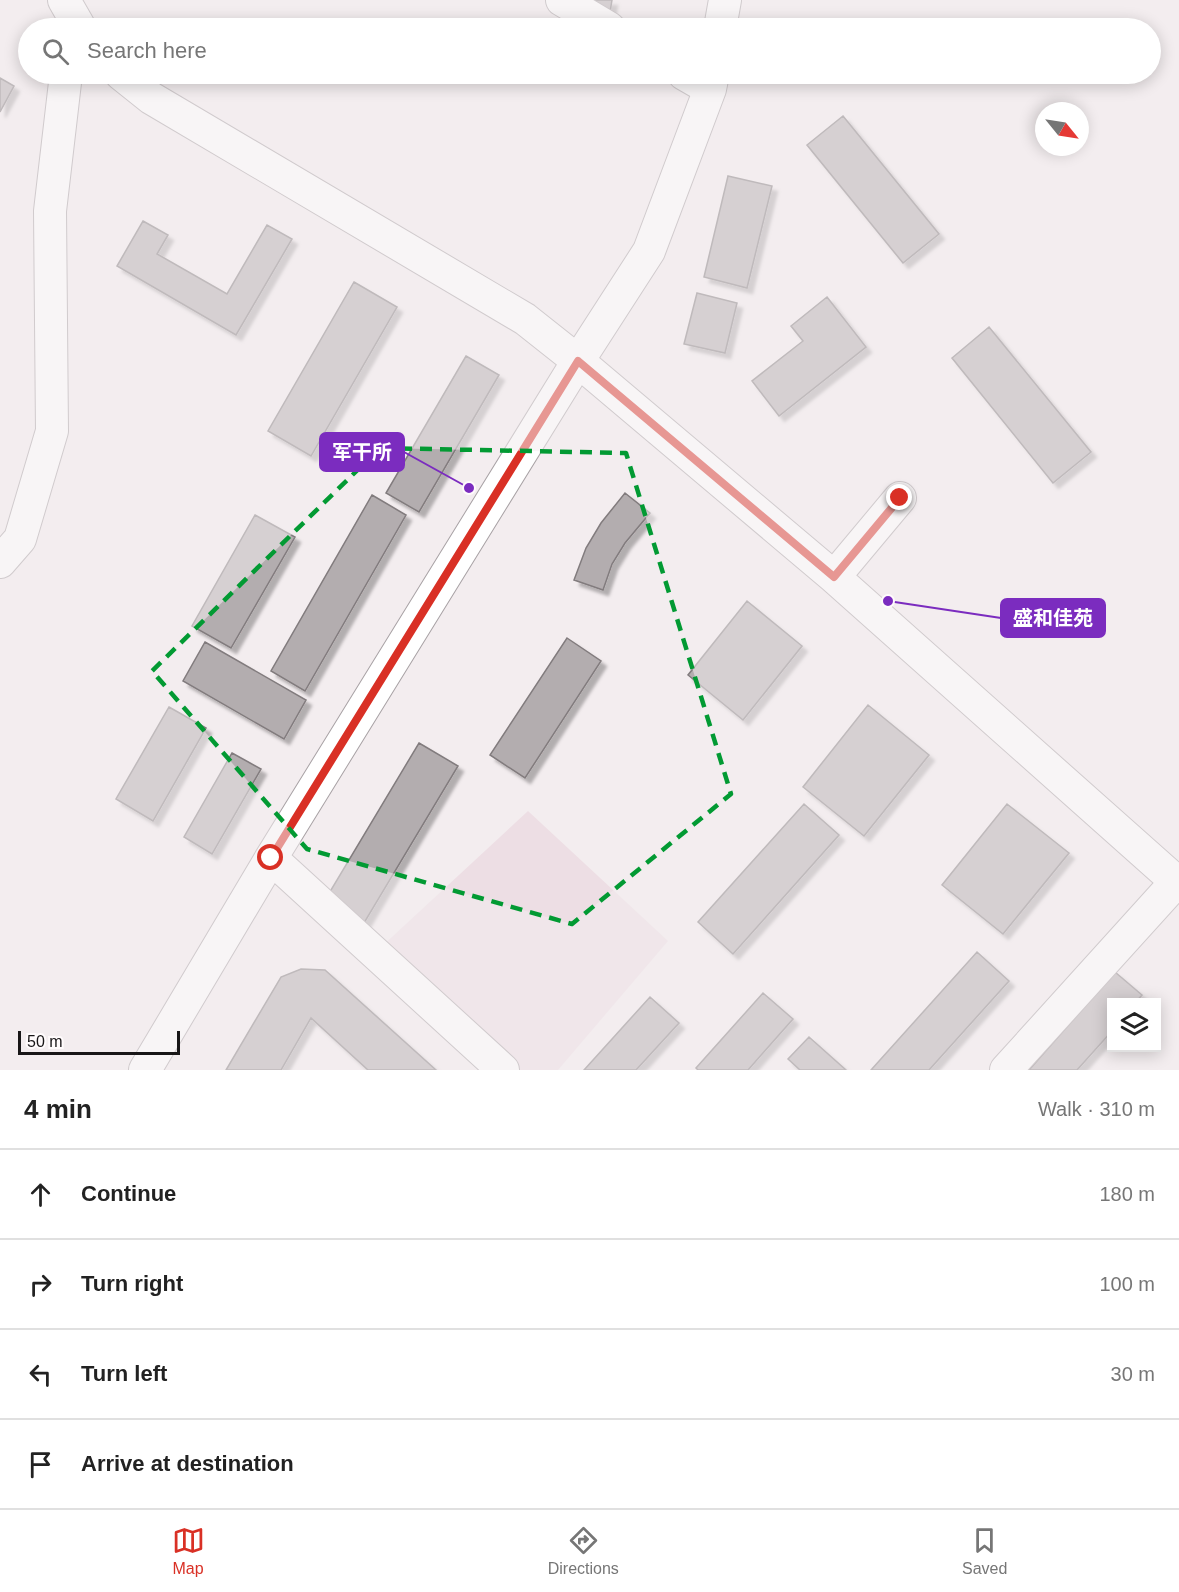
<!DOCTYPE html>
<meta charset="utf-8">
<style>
body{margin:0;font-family:Arial,"Noto Sans SC",sans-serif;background:#f6f6f6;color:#222}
.controls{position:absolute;right:18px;bottom:18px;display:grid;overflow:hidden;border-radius:0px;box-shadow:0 3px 15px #0003}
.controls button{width:54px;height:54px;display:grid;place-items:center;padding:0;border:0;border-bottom:2px solid #e0e0e0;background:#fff;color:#222;font:30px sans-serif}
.compass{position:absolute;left:1035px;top:102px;width:54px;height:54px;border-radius:50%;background:#fff;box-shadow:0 3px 15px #0003;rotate:120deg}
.scale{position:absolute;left:18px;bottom:15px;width:162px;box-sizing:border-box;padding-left:6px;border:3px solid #181617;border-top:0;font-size:16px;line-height:21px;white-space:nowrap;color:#181617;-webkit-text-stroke:4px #fffbfc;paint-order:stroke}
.stop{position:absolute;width:18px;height:18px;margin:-14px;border:4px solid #d93025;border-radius:50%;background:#fff}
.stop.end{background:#d93025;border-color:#fff;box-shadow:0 2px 6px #0008}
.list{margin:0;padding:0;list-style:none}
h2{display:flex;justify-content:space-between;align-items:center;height:78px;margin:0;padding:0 24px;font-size:26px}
h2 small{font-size:20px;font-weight:400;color:#767676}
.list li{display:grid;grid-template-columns:39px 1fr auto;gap:18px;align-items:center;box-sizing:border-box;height:90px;padding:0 24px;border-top:2px solid #e0e0e0}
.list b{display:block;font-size:22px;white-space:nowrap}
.list em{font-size:20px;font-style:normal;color:#767676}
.icon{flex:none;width:33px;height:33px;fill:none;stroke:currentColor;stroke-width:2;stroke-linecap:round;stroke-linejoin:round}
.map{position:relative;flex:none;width:1179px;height:1070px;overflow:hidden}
.search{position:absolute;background:#fff;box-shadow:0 3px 15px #0003;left:18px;right:18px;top:18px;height:66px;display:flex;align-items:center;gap:15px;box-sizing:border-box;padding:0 21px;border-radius:33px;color:#767676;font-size:22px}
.sheet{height:438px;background:#fff}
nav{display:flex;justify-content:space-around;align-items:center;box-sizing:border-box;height:84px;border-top:2px solid #e0e0e0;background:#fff;font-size:16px;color:#767676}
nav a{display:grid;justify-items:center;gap:3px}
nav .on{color:#d93025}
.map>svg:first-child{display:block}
</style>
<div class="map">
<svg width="1179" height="1070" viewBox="0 0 1179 1070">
<defs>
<filter id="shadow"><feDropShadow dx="5.5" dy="5.5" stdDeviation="1.5" flood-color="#0004"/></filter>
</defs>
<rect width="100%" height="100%" fill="#f3edef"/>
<path fill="#eddee4" d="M528,811L668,941L558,1070H518L379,949Z"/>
<path fill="#b3adaf" stroke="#827c7e" stroke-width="1.5" filter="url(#shadow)" d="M575,0H612L610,12Z
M0,78L14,86L0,112Z
M843,116L939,234L903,263L807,145Z
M728,176L772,186L747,288L704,277Z
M143,221L168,235L157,254L227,294L267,225L292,239L236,335L117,266Z
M354,282L397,307L311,456L268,431Z
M697,293L737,303L725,353L684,344Z
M827,297L866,347L779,416L752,381L803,341L791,326Z
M989,327L1091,452L1053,483L952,358Z
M466,356L499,375L419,512L386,493Z
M625,493L650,513L625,543L612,564L603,590L574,580L586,548L601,523Z
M372,495L406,515L305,691L271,671Z
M255,515L295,537L231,648L192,626Z
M747,601L802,646L743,720L688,675Z
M567,638L601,661L525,778L490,755Z
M205,642L306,700L284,739L183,681Z
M868,705L929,755L864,836L803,787Z
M169,707L206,728L153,821L116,799Z
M419,743L458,766L364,923L325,900Z
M232,753L261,769L212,854L184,837Z
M804,804L839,835L733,954L698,922Z
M1007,804L1069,853L1003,934L942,885Z
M977,952L1009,981L929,1070H871Z
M301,969L325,970L436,1070H368L311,1018L281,1070H226L281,977Z
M1115,972L1142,995L1136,1002H1112V1031L1077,1070H1029Z
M763,993L793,1019L748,1070H698L696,1068Z
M650,997L679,1023L636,1070H584Z
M809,1037L846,1070H800L788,1059Z"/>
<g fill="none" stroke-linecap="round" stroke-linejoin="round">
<defs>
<path id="minor" d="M64,0L80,28
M562,0L609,28
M720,28L725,0
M121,74L151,98L525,319L578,361L834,577L1179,884
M684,74L710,89
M0,562L20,539L52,431L50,211L66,74
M834,577L900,498
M271,858L503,1070
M145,1070L271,858L578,361L649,251L710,89L713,74
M1006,1070L1177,881"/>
</defs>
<use href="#minor" stroke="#a8a2a5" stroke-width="34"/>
<use href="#minor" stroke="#fff" stroke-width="32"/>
</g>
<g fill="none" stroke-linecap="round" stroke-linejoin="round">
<path stroke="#d93025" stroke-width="8" d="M271,858L578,361L834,577L900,498"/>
</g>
<path d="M0 0H1179V1070H0ZM380,448L626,453L731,794L572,924L307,849L152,671Z" fill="#f3edef" fill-opacity=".55" fill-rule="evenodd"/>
<path fill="none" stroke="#029a33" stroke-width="4.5" stroke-dasharray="12 8" stroke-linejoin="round" d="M380,448L626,453L731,794L572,924L307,849L152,671Z"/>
<path fill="none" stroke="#7b2cbf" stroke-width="2" d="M469 488L404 452M888 601L1001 618"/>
<g fill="#7b2cbf" stroke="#fffbfc" stroke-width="2">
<circle cx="469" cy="488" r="6"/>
<circle cx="888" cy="601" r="6"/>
</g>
<g fill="#7b2cbf" stroke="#7b2cbf" stroke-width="2">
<rect x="320" y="433" width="84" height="38" rx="6"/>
<rect x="1001" y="599" width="104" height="38" rx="6"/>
</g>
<g font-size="20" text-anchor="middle" font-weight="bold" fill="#fff">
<text x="362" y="459">军干所</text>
<text x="1053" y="625">盛和佳苑</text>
</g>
</svg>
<div class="controls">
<button><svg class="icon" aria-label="layers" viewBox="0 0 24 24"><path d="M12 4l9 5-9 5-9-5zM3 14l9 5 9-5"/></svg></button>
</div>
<svg class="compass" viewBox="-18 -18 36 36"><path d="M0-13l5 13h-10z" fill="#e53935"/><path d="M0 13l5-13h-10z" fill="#767676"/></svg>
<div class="scale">50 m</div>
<div class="stop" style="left:271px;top:858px"></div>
<div class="stop end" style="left:900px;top:498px"></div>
<div class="search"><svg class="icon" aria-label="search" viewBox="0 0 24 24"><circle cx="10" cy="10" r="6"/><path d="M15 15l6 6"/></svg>Search here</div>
</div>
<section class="sheet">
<h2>4 min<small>Walk · 310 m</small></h2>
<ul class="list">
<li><svg class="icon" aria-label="ahead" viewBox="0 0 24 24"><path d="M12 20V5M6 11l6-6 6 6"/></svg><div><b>Continue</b></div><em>180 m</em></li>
<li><svg class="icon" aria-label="right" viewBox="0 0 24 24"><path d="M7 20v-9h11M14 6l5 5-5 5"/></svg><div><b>Turn right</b></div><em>100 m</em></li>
<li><svg class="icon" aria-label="left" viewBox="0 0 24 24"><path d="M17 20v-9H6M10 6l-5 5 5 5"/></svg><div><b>Turn left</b></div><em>30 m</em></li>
<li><svg class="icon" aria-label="arrive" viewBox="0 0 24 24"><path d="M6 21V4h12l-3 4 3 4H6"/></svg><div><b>Arrive at destination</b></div></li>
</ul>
</section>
<nav>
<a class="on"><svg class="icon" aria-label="map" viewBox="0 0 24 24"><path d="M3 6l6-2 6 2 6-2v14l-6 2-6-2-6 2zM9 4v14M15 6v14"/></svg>Map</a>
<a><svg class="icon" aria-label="directions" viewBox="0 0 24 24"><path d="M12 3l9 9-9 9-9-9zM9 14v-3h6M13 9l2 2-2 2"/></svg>Directions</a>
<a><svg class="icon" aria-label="saved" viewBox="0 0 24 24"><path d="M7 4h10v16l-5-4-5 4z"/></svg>Saved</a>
</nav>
